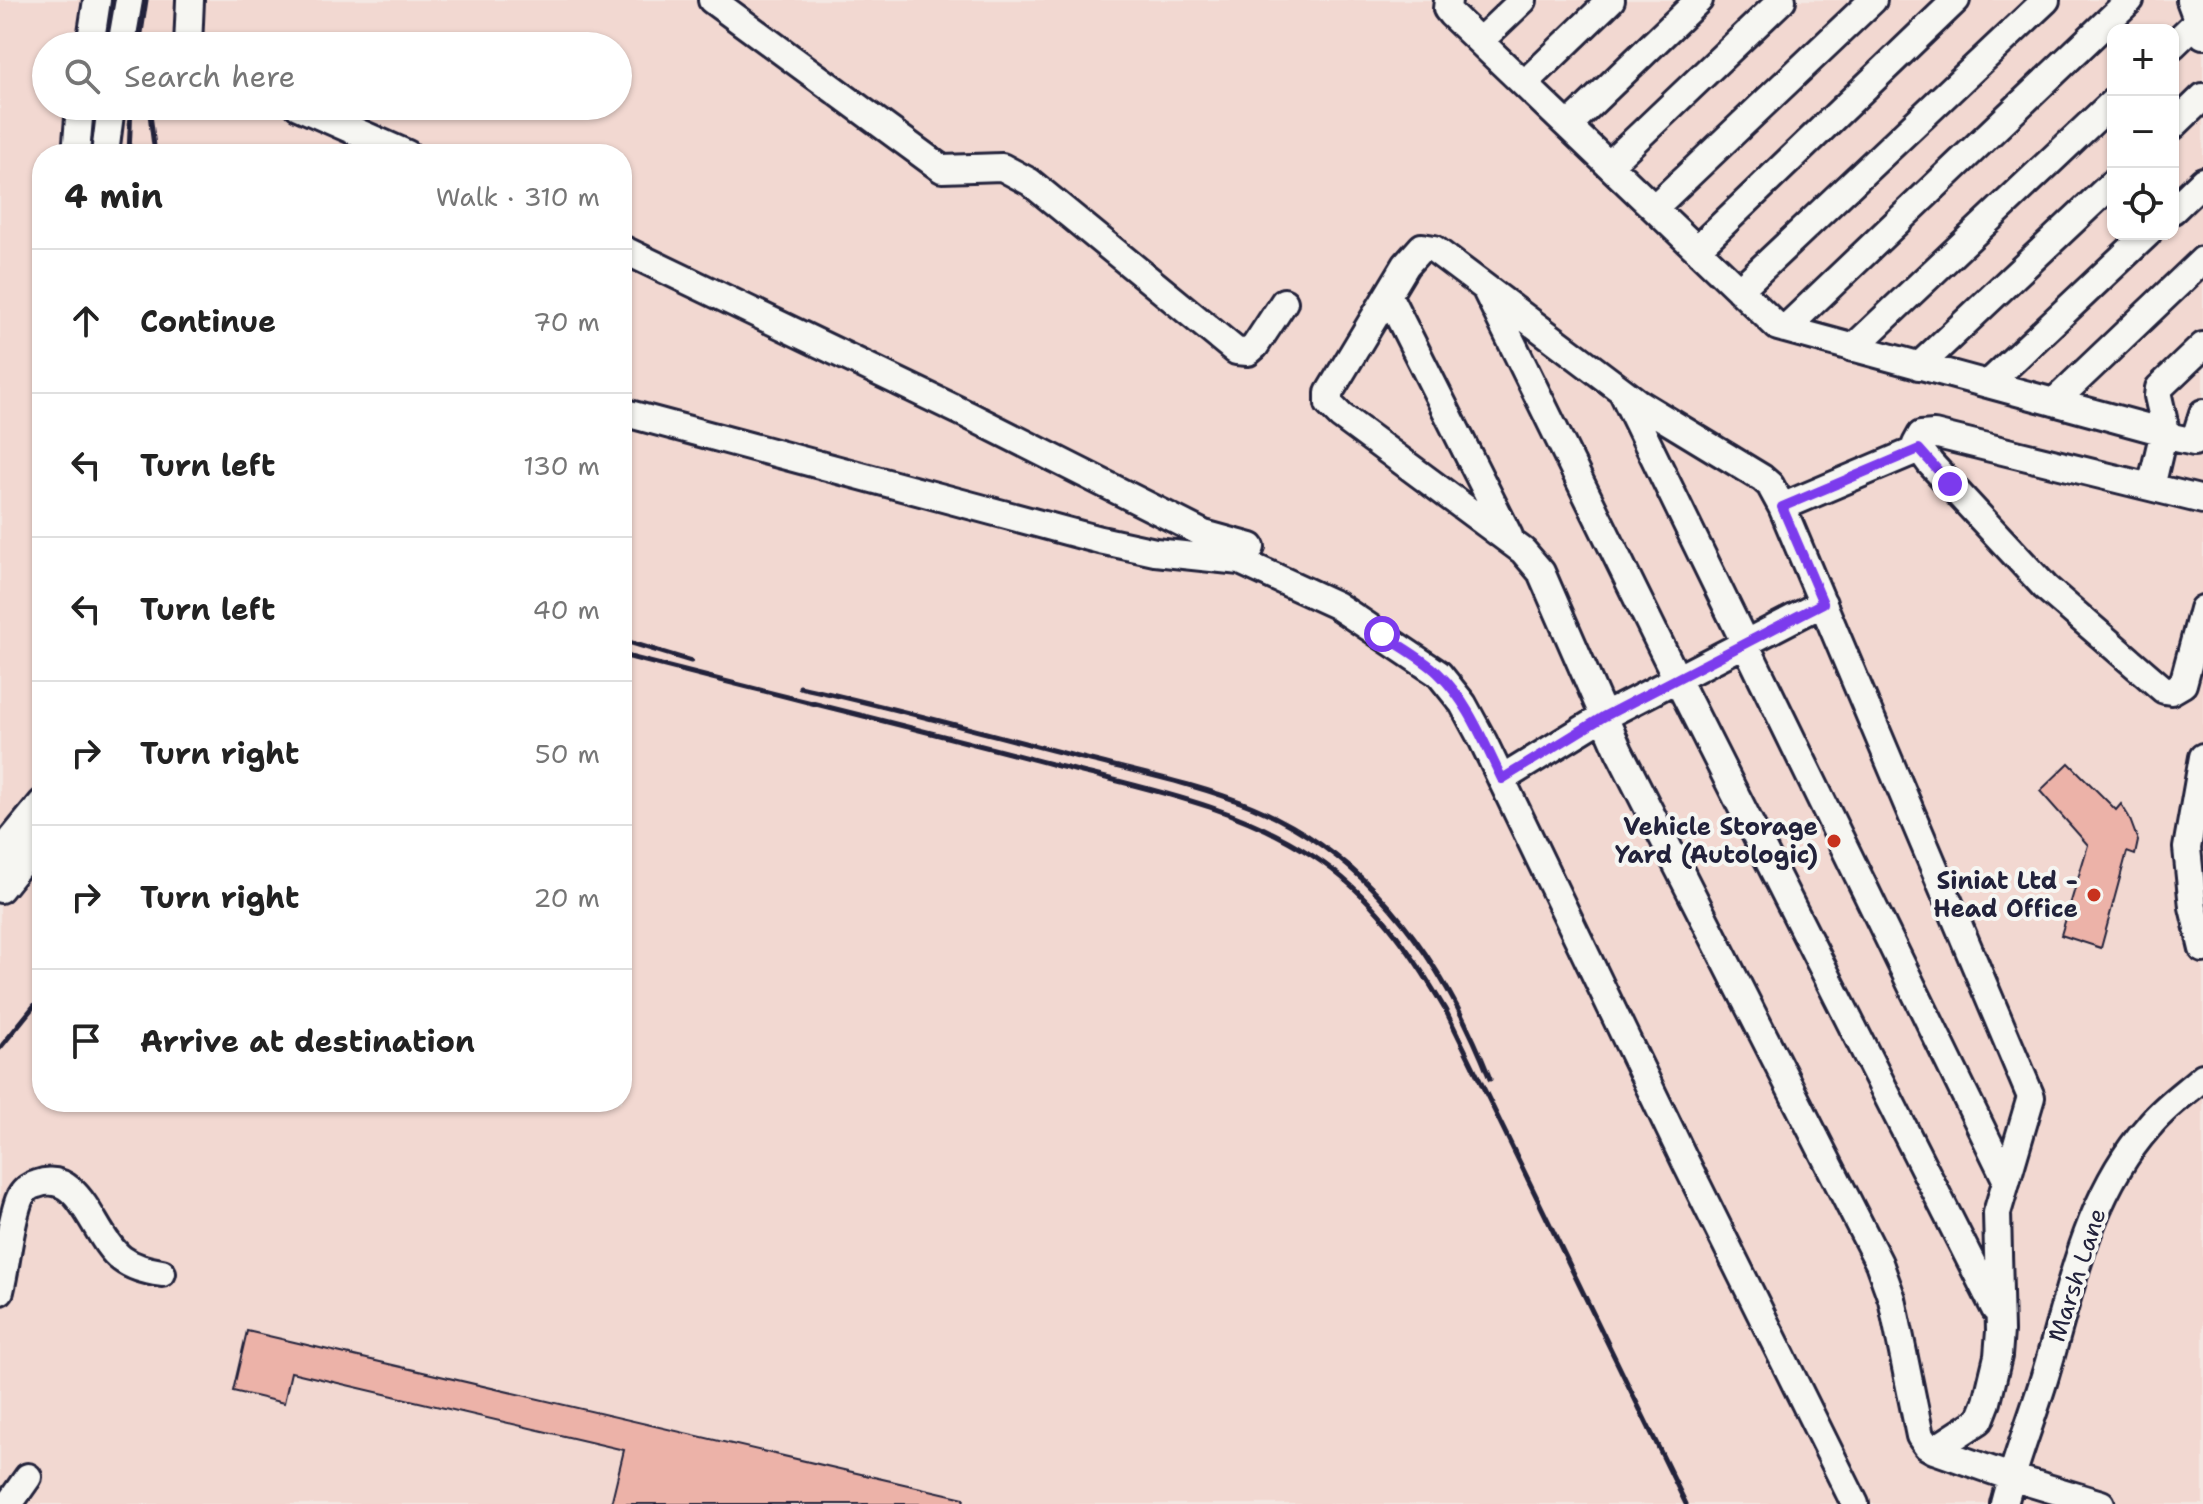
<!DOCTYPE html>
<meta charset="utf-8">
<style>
body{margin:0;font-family:"Shantell Sans",sans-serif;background:#f2f2f2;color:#222}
.controls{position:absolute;right:24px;top:24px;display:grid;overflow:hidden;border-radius:16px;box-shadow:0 2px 6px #0004}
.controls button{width:72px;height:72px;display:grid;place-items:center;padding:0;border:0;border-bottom:2px solid #e0e0e0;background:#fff;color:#222;font:40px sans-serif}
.stop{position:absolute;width:24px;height:24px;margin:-18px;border:6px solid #7c3aed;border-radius:50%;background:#fff}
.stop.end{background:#7c3aed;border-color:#fff;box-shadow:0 2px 8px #0008}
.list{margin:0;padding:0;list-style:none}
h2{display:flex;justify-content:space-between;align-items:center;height:104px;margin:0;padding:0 32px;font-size:34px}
h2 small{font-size:26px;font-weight:400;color:#767676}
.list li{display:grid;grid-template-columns:52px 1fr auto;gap:24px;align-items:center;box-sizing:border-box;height:144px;padding:0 32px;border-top:2px solid #e0e0e0}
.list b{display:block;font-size:30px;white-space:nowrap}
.list em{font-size:26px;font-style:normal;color:#767676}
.icon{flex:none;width:44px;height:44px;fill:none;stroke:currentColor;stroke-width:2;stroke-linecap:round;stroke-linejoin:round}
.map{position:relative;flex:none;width:2203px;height:1504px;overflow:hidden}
.search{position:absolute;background:#fff;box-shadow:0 2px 6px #0004;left:32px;top:32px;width:600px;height:88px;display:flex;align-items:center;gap:20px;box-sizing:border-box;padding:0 28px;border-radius:44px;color:#767676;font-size:30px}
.panel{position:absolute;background:#fff;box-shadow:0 2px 6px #0004;left:32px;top:144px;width:600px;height:968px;border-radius:32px}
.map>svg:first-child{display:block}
</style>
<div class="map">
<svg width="2203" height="1504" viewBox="0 0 2203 1504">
<rect width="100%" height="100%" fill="#f4e8e3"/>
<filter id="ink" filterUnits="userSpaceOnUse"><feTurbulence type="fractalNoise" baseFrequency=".0125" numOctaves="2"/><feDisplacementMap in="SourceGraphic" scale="16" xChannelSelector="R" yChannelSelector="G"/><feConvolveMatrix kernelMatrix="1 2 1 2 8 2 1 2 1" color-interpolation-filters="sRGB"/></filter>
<g filter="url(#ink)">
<path fill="#f2d8d1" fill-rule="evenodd" d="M0,0H2203V1504H0ZM2113,30H2173V234H2113ZM46,46H618V106H46ZM42,154H622V1102H42Z"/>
<path fill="#ecb2a8" stroke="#22223b" stroke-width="2" d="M2069,763L2116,810L2121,804L2129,817L2138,841L2135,855L2127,852L2101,948L2061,935L2088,845L2040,791Z
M247,1331L964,1498L963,1504H611L624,1450L291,1372L284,1403L233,1391Z"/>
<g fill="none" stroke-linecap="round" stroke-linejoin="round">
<defs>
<path id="minor" d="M712,0L942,169L1002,167L1030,182L1236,351L1248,352L1255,346L1284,302
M1448,0L1447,9L1451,14L1778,327L2164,432
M2190,0L2203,35
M1480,41L1523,0
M2173,45L2198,21
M90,46L97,0
M121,46L129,0
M188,46L190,0
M1524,84L1611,0
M298,106L407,154
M1568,126L1699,0
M2173,126L2203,97
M76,154L80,106
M105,154L111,106
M1609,165L1782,0
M1654,208L1873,0
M2173,210L2203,181
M1422,247L1434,249L1637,402L1762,478L1770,485L1782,507L2031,1097L1997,1213L2000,1331L1998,1356L1987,1402L1980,1420L1934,1450L1927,1446L1920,1436L1892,1299L1879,1263L1619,751L1541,572L1523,551L1341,416L1329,404V393L1406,265Z
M622,249L970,416L1204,534L1251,547
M1697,249L1956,0
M1739,290L2046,0
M1487,292L1677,679L1995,1309
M1388,295L1509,536
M1785,329L2130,0
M1853,348L2113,102
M1919,366L2113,183
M1988,384L2147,234
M1623,393L2006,1179
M2054,402L2203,260
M622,412L1100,540L1155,552L1240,561L1336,605L1439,674L1463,704L1483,741L1687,1165L1855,1504
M2163,435L2194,442L2203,413
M2151,487L2165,427L2158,396L2159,388L2203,346
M2203,500L1934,434L1921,435L1916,444L1930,463L2045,587L2164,690L2171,691L2183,684L2203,609
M1782,507L1919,449
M2203,757L2187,848L2193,907L2203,949
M1502,779L1603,717L1823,603
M0,854L42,803
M0,889L42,837
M0,1291C7,1262 9,1228 19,1200C22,1192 29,1186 37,1184C82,1168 92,1237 122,1259C134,1268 148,1271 162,1273
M1934,1450L2011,1477L2101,1504
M9,1504L28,1477
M2004,1504C2015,1461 2032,1419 2045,1376C2071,1289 2087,1196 2149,1126C2164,1107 2185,1093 2203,1077"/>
</defs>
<use href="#minor" stroke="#22223b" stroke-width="32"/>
<use href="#minor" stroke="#f6f6f2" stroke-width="26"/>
<path stroke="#22223b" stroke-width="5" d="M139,46L146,0
M149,106L155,154
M129,154L131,106
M622,640L691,661
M622,655C765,692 908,726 1051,764C1141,788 1234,804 1313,856C1372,894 1411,951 1446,1011L1686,1504
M800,687C891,707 981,732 1071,755C1131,771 1195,783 1253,807C1372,857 1444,962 1490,1079
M0,1048L42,996"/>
</g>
</g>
<g fill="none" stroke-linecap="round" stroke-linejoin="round" filter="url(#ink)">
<path stroke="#7c3aed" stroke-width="10" d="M1382,634C1401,647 1422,658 1438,673C1468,701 1484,743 1502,779L1603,717L1823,603L1782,507L1919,449L1950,484"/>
</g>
<g fill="#c8321e" stroke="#f6f6f2" stroke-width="3">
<circle cx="1834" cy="841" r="8"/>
<circle cx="2094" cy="895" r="8"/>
</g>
<g text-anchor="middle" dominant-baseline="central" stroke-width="8" stroke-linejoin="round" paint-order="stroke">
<g font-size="24" font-weight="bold" fill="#22223b" stroke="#f6f6f2" text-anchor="end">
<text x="1818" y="827">Vehicle Storage<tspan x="1818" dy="28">Yard (Autologic)</tspan></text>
<text x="2078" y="881">Siniat Ltd -<tspan x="2078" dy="28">Head Office</tspan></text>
</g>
<g font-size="24" fill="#22223b" stroke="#f6f6f2">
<text transform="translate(2077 1275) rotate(-72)">Marsh Lane</text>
</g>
</g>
</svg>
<div class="controls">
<button>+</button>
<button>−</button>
<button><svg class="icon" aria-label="locate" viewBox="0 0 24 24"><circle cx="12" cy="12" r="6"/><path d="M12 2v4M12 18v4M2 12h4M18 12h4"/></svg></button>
</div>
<div class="stop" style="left:1382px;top:634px"></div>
<div class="stop end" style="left:1950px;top:484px"></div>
<div class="search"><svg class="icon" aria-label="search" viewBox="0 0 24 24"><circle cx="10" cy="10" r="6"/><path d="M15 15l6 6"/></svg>Search here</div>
<section class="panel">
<h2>4 min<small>Walk · 310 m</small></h2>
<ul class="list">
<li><svg class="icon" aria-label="ahead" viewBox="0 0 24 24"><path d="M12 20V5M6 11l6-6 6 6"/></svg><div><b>Continue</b></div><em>70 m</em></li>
<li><svg class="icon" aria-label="left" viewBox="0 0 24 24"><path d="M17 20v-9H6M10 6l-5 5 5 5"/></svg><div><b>Turn left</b></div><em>130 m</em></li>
<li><svg class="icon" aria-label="left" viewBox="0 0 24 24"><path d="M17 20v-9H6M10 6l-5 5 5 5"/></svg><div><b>Turn left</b></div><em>40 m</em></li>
<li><svg class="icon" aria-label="right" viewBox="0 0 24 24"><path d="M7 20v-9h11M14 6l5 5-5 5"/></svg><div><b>Turn right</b></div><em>50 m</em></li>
<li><svg class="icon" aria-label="right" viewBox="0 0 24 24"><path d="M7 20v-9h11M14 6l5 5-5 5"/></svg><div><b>Turn right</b></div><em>20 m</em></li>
<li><svg class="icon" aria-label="arrive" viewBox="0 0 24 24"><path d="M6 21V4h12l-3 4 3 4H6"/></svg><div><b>Arrive at destination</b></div></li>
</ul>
</section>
</div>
